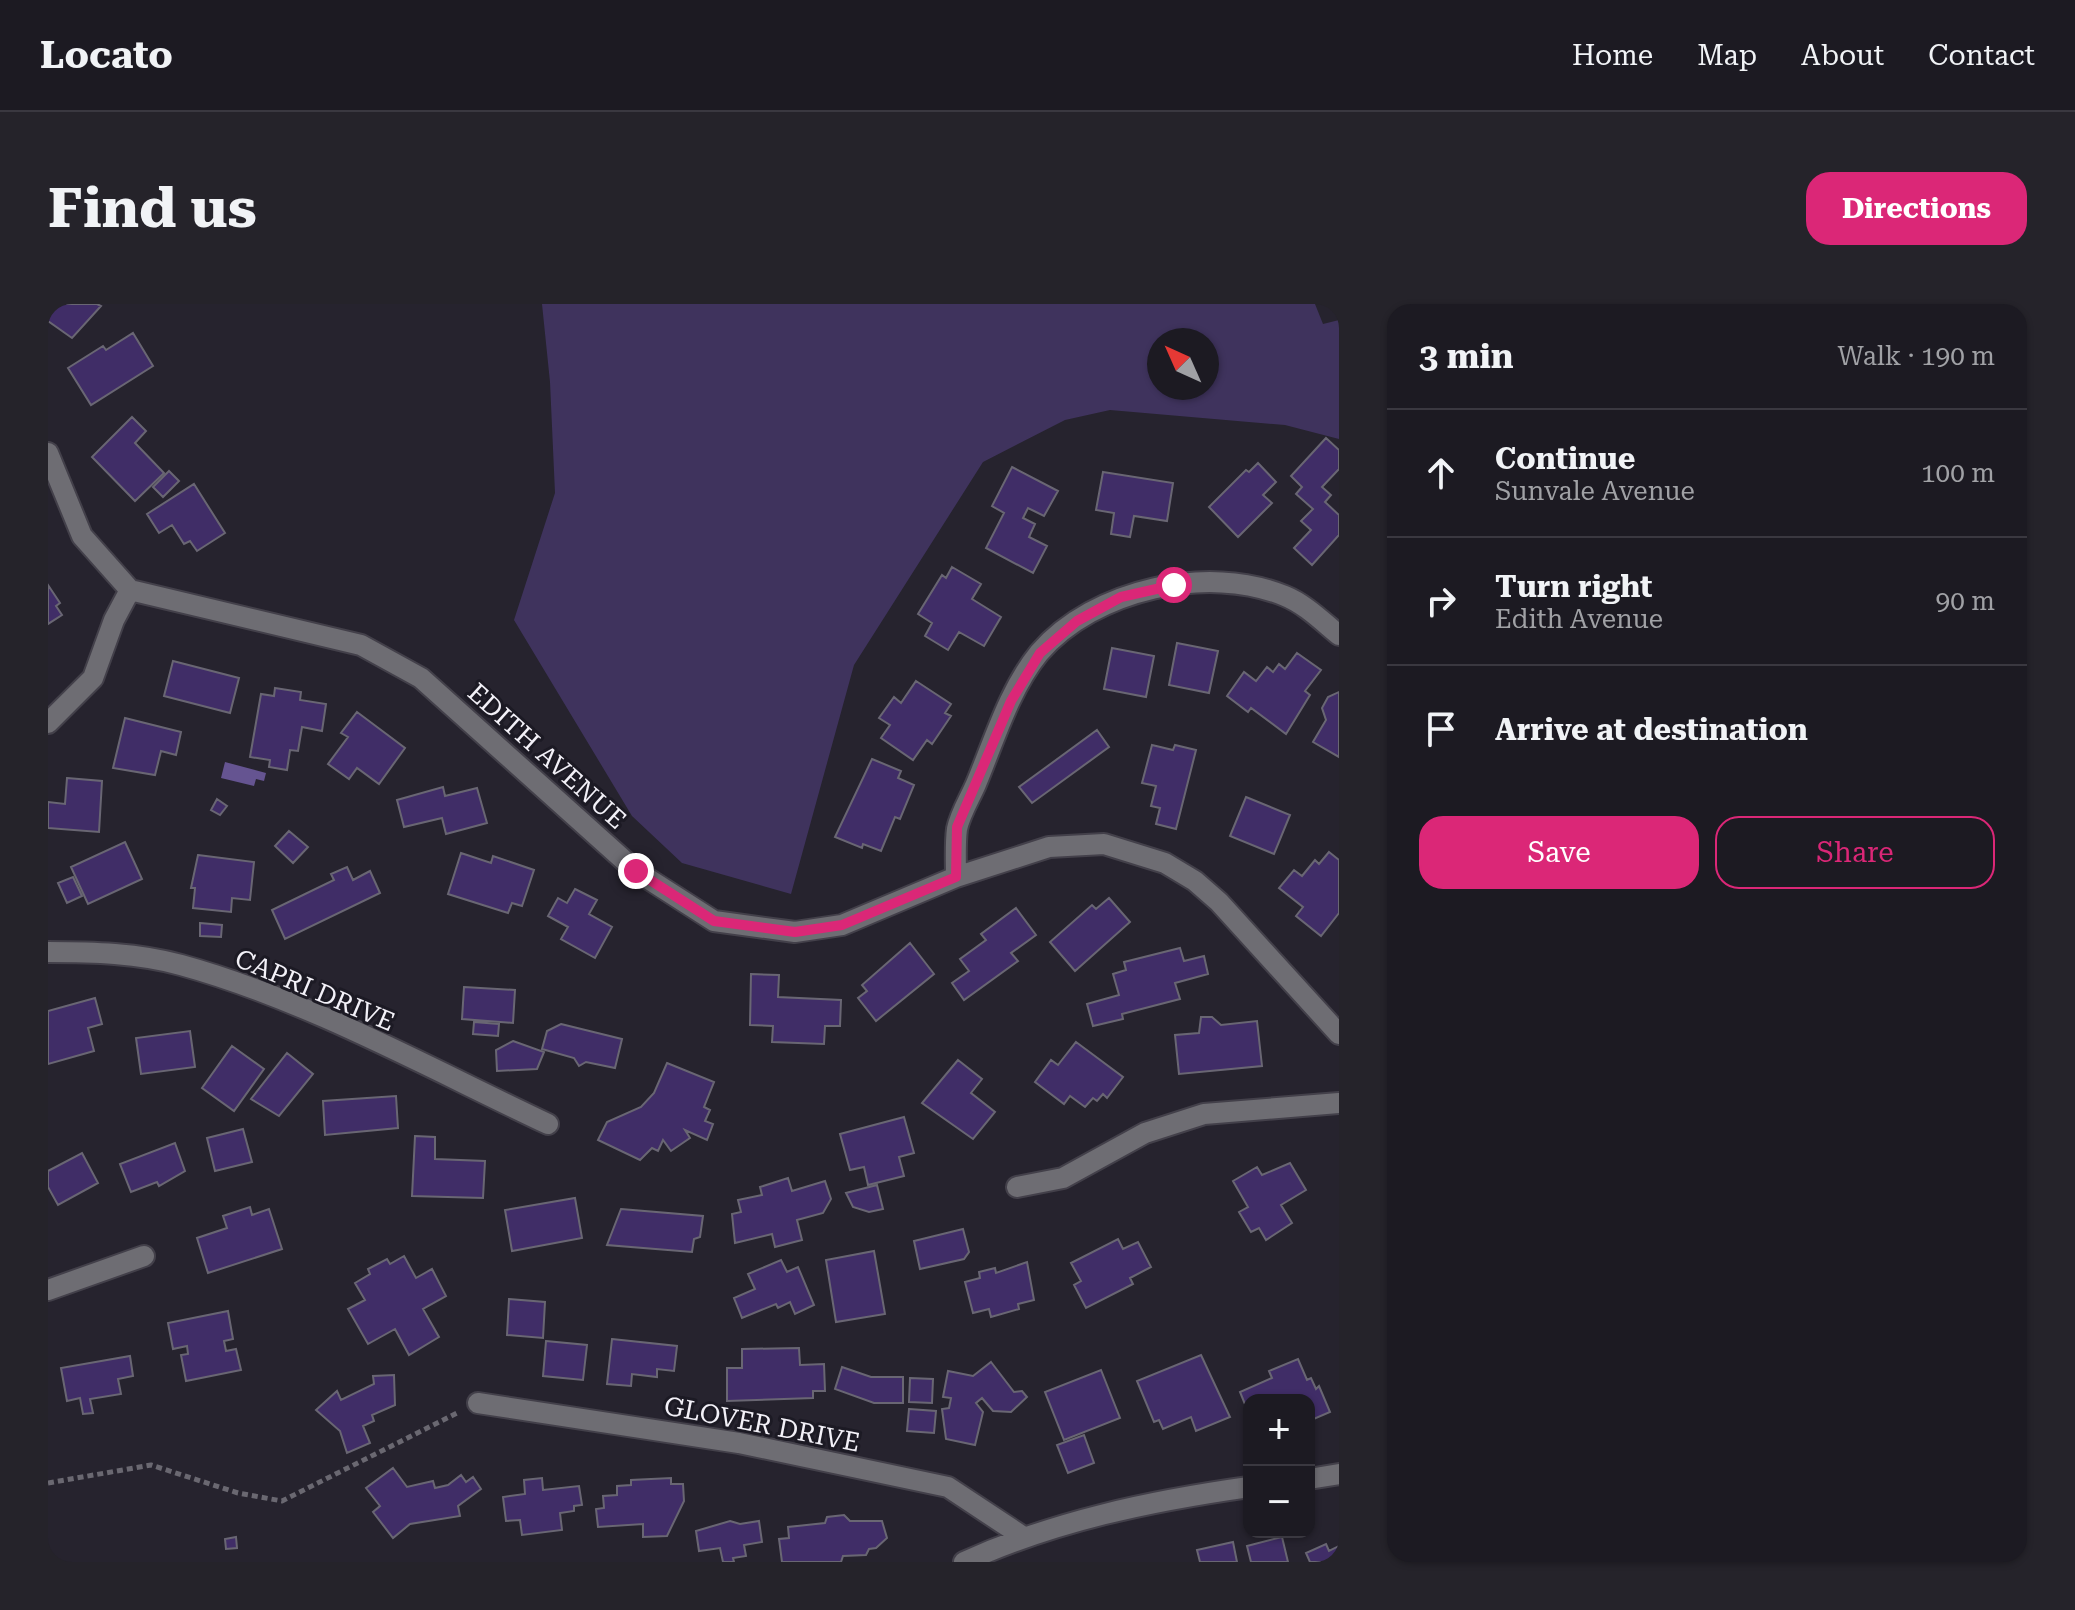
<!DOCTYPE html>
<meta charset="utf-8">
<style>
body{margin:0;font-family:"Roboto Serif",serif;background:#25232a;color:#f1f3f6}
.controls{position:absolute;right:24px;bottom:24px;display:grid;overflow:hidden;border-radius:16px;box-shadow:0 2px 6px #0004}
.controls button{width:72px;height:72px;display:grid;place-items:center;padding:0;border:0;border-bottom:2px solid #3a3840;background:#1c1a22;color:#f1f3f6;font:40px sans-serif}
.compass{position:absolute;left:1099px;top:24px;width:72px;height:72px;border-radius:50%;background:#1c1a22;box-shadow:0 2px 6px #0004;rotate:315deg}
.stop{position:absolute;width:24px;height:24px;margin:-18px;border:6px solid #db2777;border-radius:50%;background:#fff}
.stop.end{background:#db2777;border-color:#fff;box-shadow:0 2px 8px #0008}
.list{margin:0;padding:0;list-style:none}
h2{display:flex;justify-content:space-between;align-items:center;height:104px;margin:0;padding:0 32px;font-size:34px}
h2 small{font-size:26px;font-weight:400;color:#a0a1a5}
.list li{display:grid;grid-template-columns:52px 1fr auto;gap:24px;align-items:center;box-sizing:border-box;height:128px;padding:0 32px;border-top:2px solid #3a3840}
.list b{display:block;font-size:30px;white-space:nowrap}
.list p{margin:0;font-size:26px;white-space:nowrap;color:#a0a1a5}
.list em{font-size:26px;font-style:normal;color:#a0a1a5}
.actions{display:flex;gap:16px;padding:24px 32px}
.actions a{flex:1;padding:18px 0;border:2px solid #db2777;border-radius:24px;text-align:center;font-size:28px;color:#db2777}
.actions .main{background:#db2777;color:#fff}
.icon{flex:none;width:44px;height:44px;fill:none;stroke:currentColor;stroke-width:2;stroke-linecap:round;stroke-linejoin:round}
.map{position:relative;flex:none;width:1291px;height:1258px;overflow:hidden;border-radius:24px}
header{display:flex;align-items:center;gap:48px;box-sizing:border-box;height:112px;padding:0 40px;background:#1c1a22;border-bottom:2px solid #3a3840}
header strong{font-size:38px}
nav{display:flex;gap:44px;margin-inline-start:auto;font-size:28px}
.intro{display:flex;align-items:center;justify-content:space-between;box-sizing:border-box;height:192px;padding:0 48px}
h1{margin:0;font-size:56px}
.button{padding:20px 36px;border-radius:24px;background:#db2777;color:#fff;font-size:28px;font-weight:700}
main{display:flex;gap:48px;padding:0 48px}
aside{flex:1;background:#1c1a22;border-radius:24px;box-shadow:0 2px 6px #0004}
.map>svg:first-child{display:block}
</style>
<header>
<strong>Locato</strong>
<nav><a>Home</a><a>Map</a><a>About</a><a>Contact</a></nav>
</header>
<div class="intro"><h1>Find us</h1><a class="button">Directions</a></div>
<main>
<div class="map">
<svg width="1291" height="1258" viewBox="0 0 1291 1258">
<rect width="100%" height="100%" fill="#26232e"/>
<path fill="#3f335d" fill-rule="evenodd" d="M494,0H1267L1275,20L1291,16V135L1237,121L1062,106L1017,116L935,158L806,361L743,590L634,559L584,512L466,316L507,189L502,78ZM1111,36H1159V84H1111Z"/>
<path fill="#655491" d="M177,458L218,469L216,477L208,475L206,482L173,474Z"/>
<path fill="#402d67" stroke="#696673" stroke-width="2" d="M0,0H49L53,2L24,34L0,17Z
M85,29L105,62L43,101L20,64L55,42L58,46Z
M84,113L98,127L87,139L116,169L87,197L44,153Z
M1278,134L1291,146V165L1274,183L1283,191L1277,198L1291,211V231L1264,261L1246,244L1263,226L1253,217L1265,205L1248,190L1254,183L1243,172Z
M1210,159L1228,178L1215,191L1224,199L1190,233L1161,203L1198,166L1201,168Z
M964,163L1010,187L996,212L980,204L975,214L987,220L981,233L999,242L985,269L938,244L956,209L944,202Z
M121,167L131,177L115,193L105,183Z
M1055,168L1125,179L1119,217L1086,212L1082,233L1063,230L1066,209L1048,206Z
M146,180L177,229L149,247L142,237L136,240L124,221L111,229L99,210Z
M904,263L933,280L924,295L953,313L936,342L911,328L900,346L877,332L884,319L870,310L894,271L898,274Z
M0,281L12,299L8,302L14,311L0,320Z
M1129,339L1170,347L1161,389L1121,381Z
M1064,344L1106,352L1098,393L1056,385Z
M1249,349L1273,366L1257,387L1262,391L1238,430L1203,404L1200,408L1179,392L1196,368L1208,377L1219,363L1225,368L1231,360L1237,365Z
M125,357L191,374L182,409L116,392Z
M868,377L903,400L897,409L903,412L884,440L879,436L865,456L833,434L842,421L831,414L846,393L853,399Z
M227,384L253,388L252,396L278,400L274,427L254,423L250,447L242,446L239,466L221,463L222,456L202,453L213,390L226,392Z
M1291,388V453L1265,438L1278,416L1274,404L1280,393Z
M309,408L357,444L331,480L309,464L301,475L280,460L300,433L293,429Z
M77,414L133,428L128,451L113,447L107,471L65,464Z
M1049,426L1061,443L984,499L971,483Z
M1104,441L1125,446L1127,441L1148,446L1128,525L1108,520L1112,504L1103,502L1108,482L1094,479Z
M824,455L853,467L850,474L866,481L852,515L847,513L833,547L815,540L814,544L787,533Z
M19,474L54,477L51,528L0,524V498L17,500Z
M395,483L397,492L429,484L439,519L398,530L394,514L356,523L349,496Z
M1198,493L1242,511L1226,550L1182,532Z
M169,495L179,502L172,511L163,506Z
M241,527L260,543L245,559L227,542Z
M77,538L94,575L40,600L23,563Z
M1281,548L1291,556V609L1273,632L1248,612L1255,603L1231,584L1246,566L1254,572L1267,556L1271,560Z
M413,549L443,559L445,552L486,566L474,602L464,599L460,609L400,590Z
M150,551L206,558L202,596L184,594L183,608L145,604L147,584H143Z
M299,563L305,576L322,567L332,589L237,635L224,606L286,576L283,570Z
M25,573L34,592L19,599L10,579Z
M527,585L549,596L541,610L564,623L547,654L513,635L520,623L500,612L510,594L519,599Z
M1061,594L1082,618L1027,667L1002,638L1044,601L1048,605Z
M968,604L988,631L963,649L970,657L916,696L904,679L921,667L912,655L938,636L933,630Z
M152,619L174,621L173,633L152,632Z
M862,639L886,670L828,717L810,694L819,687L814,681Z
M1132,644L1136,657L1156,652L1160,670L1127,679L1132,695L1074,710L1075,715L1045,722L1039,700L1071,691L1065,670L1078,666L1076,658Z
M703,670L731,671L730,693L793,696L792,722H777L776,740L724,738L725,722L702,721Z
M416,683L467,686L465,719L414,715Z
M47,694L54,720L40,724L46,747L0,760V707Z
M1153,713H1164L1173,721L1209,717L1214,762L1131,770L1127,731L1151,729Z
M426,718L451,720L450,732L425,730Z
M513,720L574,735L567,764L538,758L531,762L526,754L494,745L499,727Z
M142,727L147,763L93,770L88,734Z
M465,737L496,748L489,765L449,767L448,746Z
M1028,738L1075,773L1059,794L1055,790L1049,797L1045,794L1037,803L1022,792L1016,800L987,778L1003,756L1010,761Z
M184,742L216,765L186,807L154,784Z
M239,749L265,770L231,812L203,795Z
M910,756L934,775L923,789L947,808L925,835L874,799Z
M619,759L666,778L656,803L662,806L657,817L665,820L659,836L637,826L642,834L623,847L615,836L610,847L604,844L592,856L550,836L559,818L593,803L606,789Z
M348,792L350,824L277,831L275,797Z
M856,813L866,849L851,853L856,872L820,881L816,863L802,866L792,830Z
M195,825L204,858L167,867L159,834Z
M367,832L387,833V855L437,857L435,894L364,892Z
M127,839L137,867L111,882L109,878L83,888L72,860Z
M34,849L50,879L10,901L0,883V867Z
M1242,859L1258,886L1233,901L1244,919L1218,936L1211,924L1203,928L1191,908L1200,903L1185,877L1209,863L1214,871Z
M740,874L744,887L777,877L783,895L775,909L749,916L754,936L727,943L724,930L687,939L684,910L693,908L690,896L714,891L712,883Z
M829,881L835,905L821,908L805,903L798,889Z
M527,894L534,934L464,947L457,906Z
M202,903L204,911L221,905L234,945L160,969L149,934L179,924L175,912Z
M573,905L655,912L652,933L646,935L644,948L559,941Z
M915,925L921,948L916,955L872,965L866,937Z
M1070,935L1075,945L1090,938L1103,963L1082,974L1085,980L1038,1004L1026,981L1033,977L1023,959Z
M826,947L837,1010L788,1018L778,956Z
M356,952L368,974L384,965L398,992L375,1005L391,1033L361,1051L347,1025L320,1040L300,1005L317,996L307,979L322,970L320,965L339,955L342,960Z
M733,956L739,968L750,963L766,1001L747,1010L742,998L730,1004L728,1000L694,1014L686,994L707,985L700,970Z
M979,958L986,996L970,1000L971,1005L943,1013L941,1005L925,1009L917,978L932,974L931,968L947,964L948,969Z
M461,995L497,998L495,1034L459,1031Z
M180,1007L185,1035L176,1037L178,1047L188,1045L193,1066L138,1077L133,1051L140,1050L139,1042L125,1045L120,1019Z
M564,1035L629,1042L626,1067L609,1065V1073L584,1070L583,1082L559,1080Z
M498,1037L539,1041L535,1076L495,1072Z
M751,1044L752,1061L776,1060L777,1087H765V1094L679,1097V1064H694V1045Z
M1153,1051L1182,1113L1148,1127L1143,1113L1115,1125L1111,1116L1106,1118L1089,1077Z
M82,1052L85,1072L70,1075L73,1090L42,1095L45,1109L35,1110L32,1094L19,1097L13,1064Z
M1250,1055L1259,1076L1263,1074L1268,1085L1271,1082L1282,1108L1261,1117V1096H1201V1110L1192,1088L1224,1074L1221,1067Z
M943,1058L966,1088L974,1087L979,1093L963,1108L945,1107L934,1094L928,1099L935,1108L927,1141L898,1135L894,1105L901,1104L903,1094L895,1093L900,1067L925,1072Z
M794,1063L823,1073H855V1099H826L787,1085Z
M1053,1066L1072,1114L1016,1136L997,1088Z
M346,1071L347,1101L324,1111L326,1117L315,1122L322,1139L299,1149L292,1127L268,1106L289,1087L293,1096L326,1080L325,1072Z
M862,1074L885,1075L884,1099L861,1098Z
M861,1105L888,1107L886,1129L859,1127Z
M1036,1131L1046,1159L1020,1169L1009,1141Z
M345,1164L359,1183L385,1177L387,1184L400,1181L413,1171L418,1178L425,1173L433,1185L410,1202L412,1212L362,1220L345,1234L325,1208L332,1202L318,1184Z
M494,1174L495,1186L531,1182L534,1201L526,1202V1207L512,1209L514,1226L474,1231L472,1216L458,1217L455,1193L477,1190L476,1176Z
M623,1174V1180H635L636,1197L619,1232L595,1233V1220L550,1223L548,1205L556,1204L555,1192L569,1191V1182L583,1181V1176Z
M796,1211L802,1217H834L839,1234L828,1244L821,1245L818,1251L795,1252L793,1258H734L731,1235L741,1234L740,1223L777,1219L779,1213Z
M682,1217L692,1220L711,1217L714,1238L696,1241L698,1252L685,1254L686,1258H675L672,1244L651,1247L648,1227Z
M188,1233L189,1244L178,1245L177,1235Z
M1234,1233L1240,1258H1203L1199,1242Z
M1185,1238L1189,1258H1152L1149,1246Z
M1278,1240L1281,1247L1291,1242V1258H1262L1258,1249Z"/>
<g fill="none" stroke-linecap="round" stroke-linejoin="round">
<defs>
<path id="minor" d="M0,149L34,232L82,286L313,341L373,374L588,567L666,617L747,628L794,621L908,573L1001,543L1056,540L1117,559L1147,577L1171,598L1291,730
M0,419L45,374L66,316L82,286
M908,573C908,558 907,540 909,525C912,510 922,494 928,480C946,437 961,386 991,349C1046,285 1160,260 1237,292C1257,300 1275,318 1291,331
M0,648C44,648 90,649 133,661C257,695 383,765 500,820
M969,883L1015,874L1097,829L1156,810L1291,799
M0,986L96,952
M430,1099L691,1139L900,1183L974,1232
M1261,1175L1291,1170
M916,1258C1007,1217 1102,1197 1201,1183"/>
</defs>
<use href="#minor" stroke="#43404a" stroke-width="24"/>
<path stroke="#6a6871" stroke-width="5" stroke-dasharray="6 4" stroke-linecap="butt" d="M0,1179L103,1161L190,1189L234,1197L411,1108"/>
<use href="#minor" stroke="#6e6d73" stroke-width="20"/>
</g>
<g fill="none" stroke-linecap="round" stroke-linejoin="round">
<path stroke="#db2777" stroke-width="10" d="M588,567L666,617L747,628L794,621L908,573L909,523L963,397L992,349L1029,317L1073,293L1126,281"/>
</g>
<g text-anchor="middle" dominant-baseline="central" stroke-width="6" stroke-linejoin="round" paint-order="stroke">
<g font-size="26" fill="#f3f1f8" stroke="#1c1a24">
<text transform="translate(499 452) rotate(42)">EDITH AVENUE</text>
<text transform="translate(267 686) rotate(23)">CAPRI DRIVE</text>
<text transform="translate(714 1120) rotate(11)">GLOVER DRIVE</text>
</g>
</g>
</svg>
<div class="controls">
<button>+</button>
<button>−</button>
</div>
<svg class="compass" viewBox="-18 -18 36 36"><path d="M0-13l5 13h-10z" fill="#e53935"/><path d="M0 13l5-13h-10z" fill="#a0a1a5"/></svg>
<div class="stop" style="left:1126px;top:281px"></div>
<div class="stop end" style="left:588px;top:567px"></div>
</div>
<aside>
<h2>3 min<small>Walk · 190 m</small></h2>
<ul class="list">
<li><svg class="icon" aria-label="ahead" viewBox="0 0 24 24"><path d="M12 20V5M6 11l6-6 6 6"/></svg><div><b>Continue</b><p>Sunvale Avenue</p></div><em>100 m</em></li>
<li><svg class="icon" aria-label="right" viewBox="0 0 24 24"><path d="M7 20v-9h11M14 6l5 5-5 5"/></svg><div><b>Turn right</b><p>Edith Avenue</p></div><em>90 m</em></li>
<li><svg class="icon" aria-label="arrive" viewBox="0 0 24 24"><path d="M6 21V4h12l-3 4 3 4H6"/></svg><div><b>Arrive at destination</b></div></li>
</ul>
<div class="actions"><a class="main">Save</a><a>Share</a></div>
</aside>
</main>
